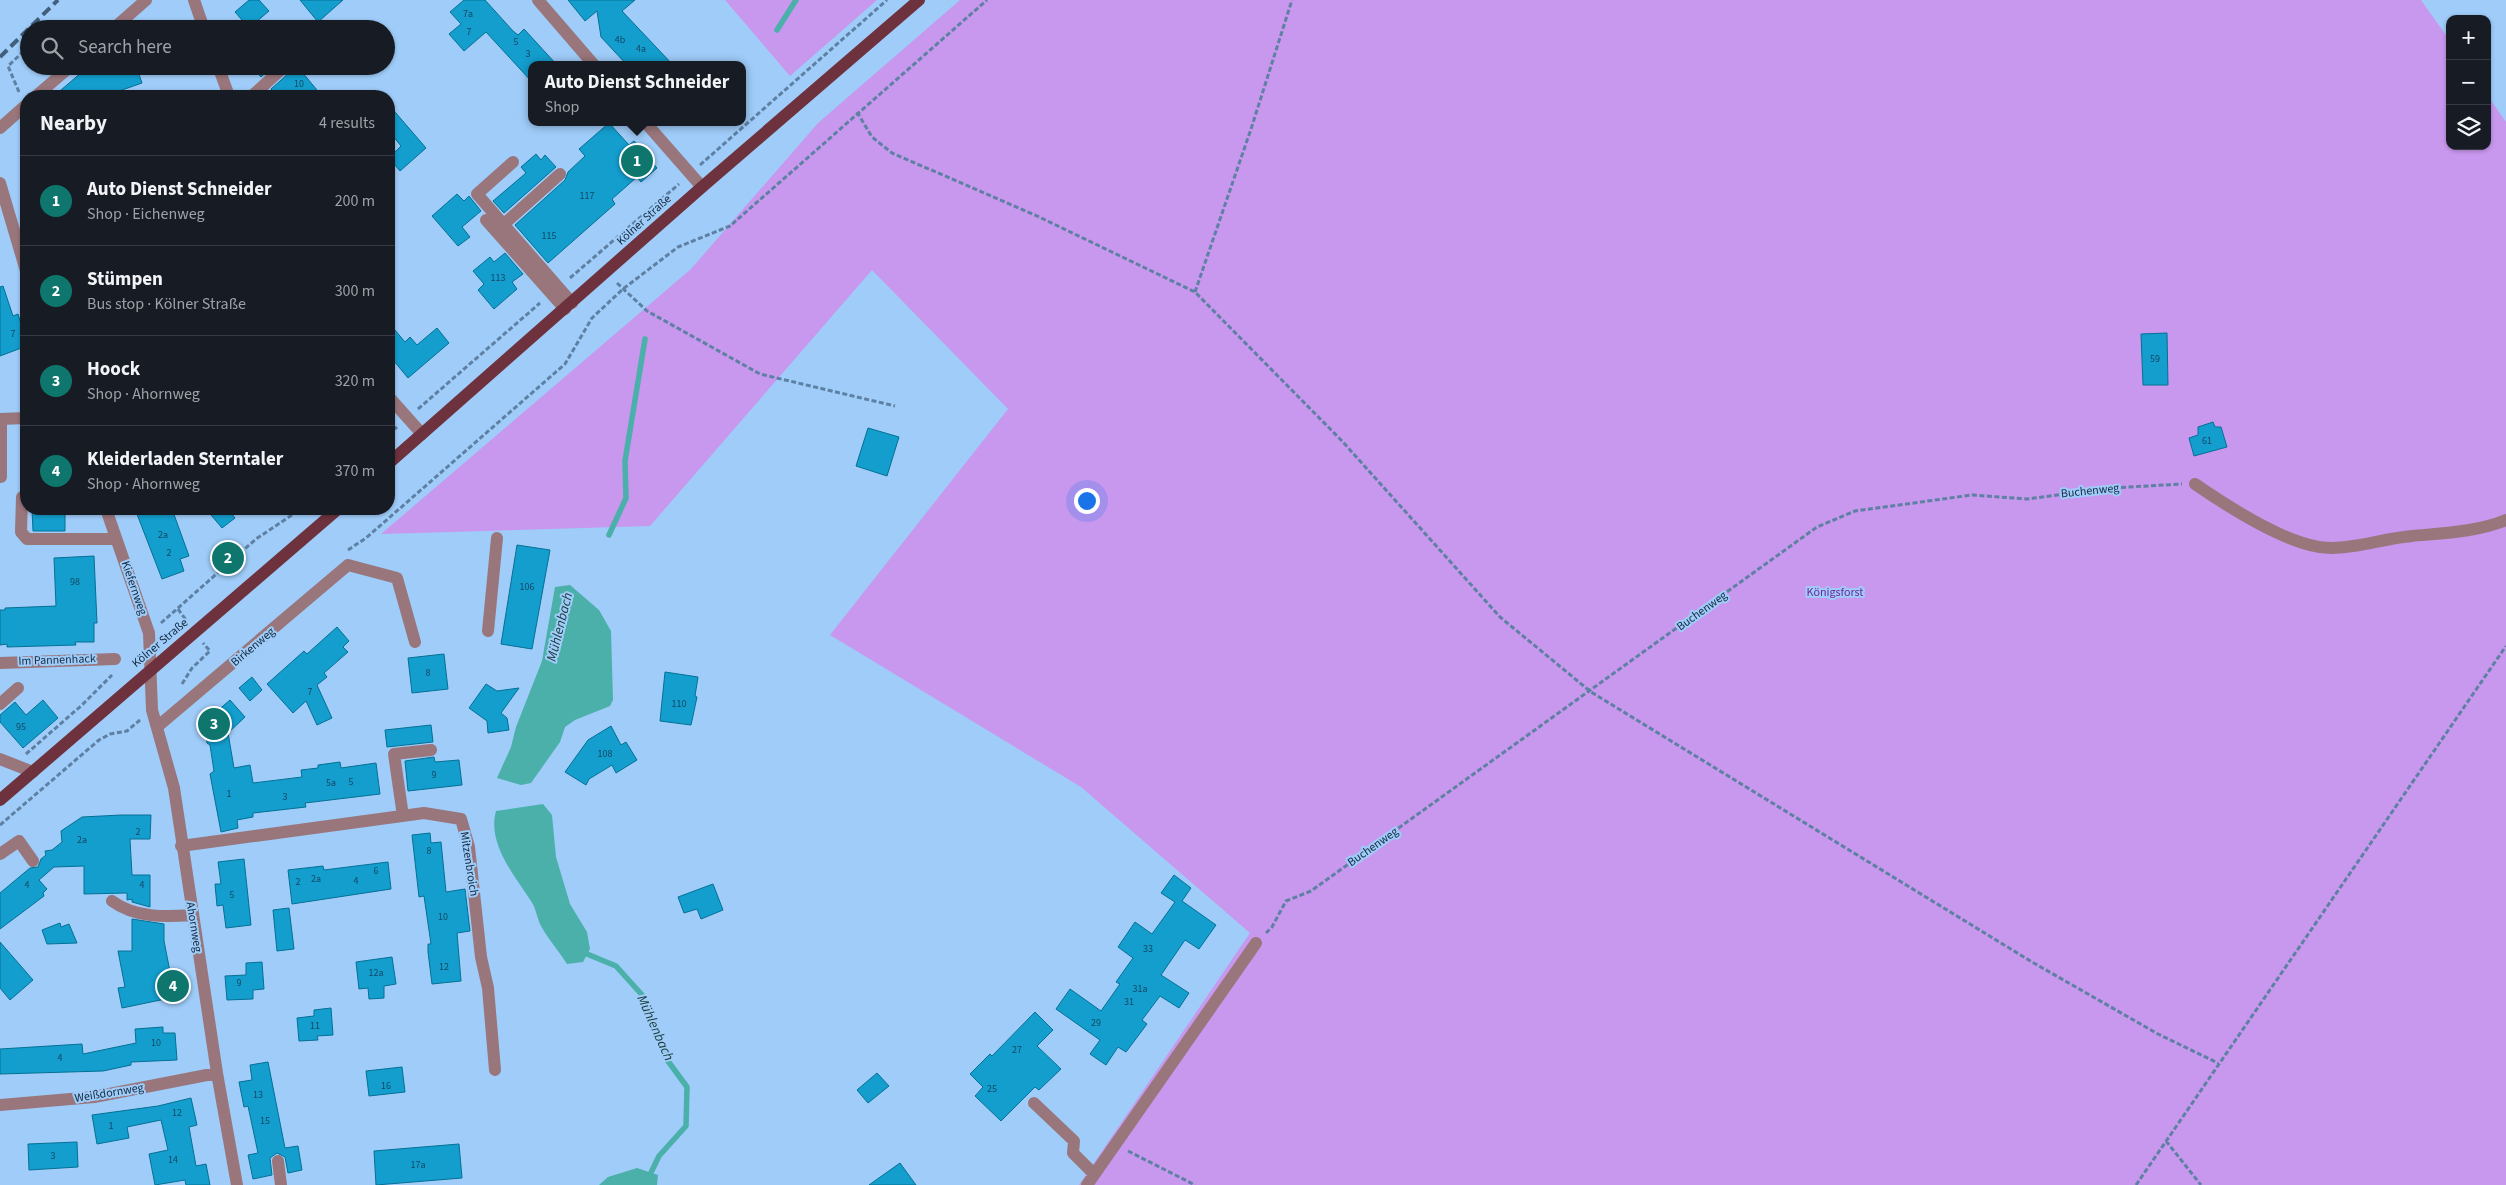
<!DOCTYPE html>
<meta charset="utf-8">
<style>
body{margin:0;font-family:"Source Sans 3",sans-serif;background:#20242c;color:#f1f3f6}
.controls{position:absolute;right:15px;top:15px;display:grid;overflow:hidden;border-radius:10px;box-shadow:0 1px 4px #0004}
.controls button{width:45px;height:45px;display:grid;place-items:center;padding:0;border:0;border-bottom:1px solid #363941;background:#171b24;color:#f1f3f6;font:25px sans-serif}
.you{position:absolute;left:1086px;top:500px;width:18px;height:18px;margin:-12px;border:4px solid #fff;border-radius:50%;background:#1a73e8;box-shadow:0 0 0 8px #1a73e833}
.badge{display:grid;place-items:center;width:32px;height:32px;border-radius:50%;background:#0f766e;color:#fff;font-size:16px;font-weight:700}
.pin{position:absolute;translate:-50% -50%;border:2px solid #fff;box-shadow:0 1px 5px #0006}
.popup{position:absolute;left:528px;top:61px;width:218px;height:65px;box-sizing:border-box;display:grid;place-content:center;border-radius:10px;background:#171b24;filter:drop-shadow(0 1px 4px #0005);font-size:16px;white-space:nowrap;color:#9ea1a6}
.popup b{font-size:19px;color:#f1f3f6}
.popup::after{content:'';position:absolute;left:50%;top:100%;margin-left:-10px;border:10px solid transparent;border-top-color:#171b24}
.list{margin:0;padding:0;list-style:none}
h2{display:flex;justify-content:space-between;align-items:center;height:65px;margin:0;padding:0 20px;font-size:21px}
h2 small{font-size:16px;font-weight:400;color:#9ea1a6}
.list li{display:grid;grid-template-columns:32px 1fr auto;gap:15px;align-items:center;box-sizing:border-box;height:90px;padding:0 20px;border-top:1px solid #363941}
.list b{display:block;font-size:19px;white-space:nowrap}
.list p{margin:0;font-size:16px;white-space:nowrap;color:#9ea1a6}
.list em{font-size:16px;font-style:normal;color:#9ea1a6}
.icon{flex:none;width:28px;height:28px;fill:none;stroke:currentColor;stroke-width:2;stroke-linecap:round;stroke-linejoin:round}
.map{position:relative;flex:none;width:2506px;height:1185px;overflow:hidden}
.search{position:absolute;background:#171b24;box-shadow:0 1px 4px #0004;left:20px;top:20px;width:375px;height:55px;display:flex;align-items:center;gap:12px;box-sizing:border-box;padding:0 18px;border-radius:28px;color:#9ea1a6;font-size:19px}
.panel{position:absolute;background:#171b24;box-shadow:0 1px 4px #0004;left:20px;top:90px;width:375px;height:425px;border-radius:20px}
.map>svg:first-child{display:block}
</style>
<div class="map">
<svg width="2506" height="1185" viewBox="0 0 2506 1185">
<rect width="100%" height="100%" fill="#9fccf9"/>
<path fill="#c897ee" d="M725,0H877L790,76Z
M960,0H2421L2450,41V146H2487V95L2506,122V1185H1079L1250,933L1081,787L830,635L1008,409L872,270L650,526L381,534L691,269L818,123Z"/>
<path fill="#4ab0a9" d="M570,585L599,610L611,631L613,700L610,706L575,720L565,727L560,742L531,783L521,785L497,778L511,747L516,727L542,661L555,587Z
M543,804L552,815L556,857L570,904L587,932L590,949L583,962L567,964C559,951 548,939 541,926C537,918 536,908 531,901C514,875 487,843 496,811Z
M637,1168L658,1175L657,1185H599L608,1177Z"/>
<g fill="none" stroke-linecap="round" stroke-linejoin="round">
<path stroke="#4ab0a9" stroke-width="5.5" d="M777,30L796,0
M609,535L626,498L625,461L645,339
M584,950L587,954L616,966L643,996L665,1057L687,1087L686,1126L659,1156L645,1185"/>
</g>
<path fill="#139ece" stroke="#057094" d="M249,0H259L269,11L249,28L235,12Z
M300,0H343L318,22Z
M464,0H485L513,31L518,35L524,29L557,65H532V82L486,32L464,51L449,34L461,24L450,12Z
M568,0H635L622,11L673,65H627L601,37L597,11L585,21Z
M89,66H106L108,72L123,66H136L142,83L105,96H54Z
M251,66H273L261,77Z
M293,66H297L322,96H277L271,89L290,72Z
M389,105L426,148L400,171L389,158L401,146L389,131Z
M609,123L629,145L634,141L657,168L641,182L637,177L612,199L615,204L548,263L515,225L565,180L568,172L585,156L579,149Z
M536,154L541,160L545,155L556,167L504,213L493,201L526,173L521,167Z
M457,194L464,201L469,196L481,211L462,227L470,237L458,246L432,216Z
M505,253L523,274L512,282L517,289L494,309L478,290L484,284L473,271L490,257L494,262Z
M3,286L13,316L18,314L26,340L22,341L24,347L0,356V287Z
M389,323L405,342L410,337L417,345L437,328L449,343L408,378L389,355Z
M2167,333L2168,385H2143L2141,334Z
M2213,422L2215,427H2221L2227,447L2194,456L2189,438L2198,435V427Z
M868,428L899,437L887,476L856,466Z
M32,509H65V531H33Z
M135,509H172L189,556L180,559L184,571L162,579Z
M206,509H228L235,518L222,528Z
M517,545L550,550L532,649L501,644Z
M94,556L97,623H94V642H75L76,645L7,647V644L0,645V610H5V608L56,606L54,558Z
M337,627L349,641L343,647L348,652L324,673L327,677L317,685L332,718L317,725L306,701L293,713L267,684L304,651L307,654Z
M444,654L448,689L412,693L408,658Z
M665,672L698,677L695,696L697,697L691,725L660,721Z
M252,677L262,690L250,701L239,688Z
M486,684L497,691L519,688L501,713L507,718L509,730L488,733L487,721L469,708Z
M43,700L58,718L23,748L0,722V715L15,702L26,715Z
M230,700L245,717L228,733L234,768L250,765L253,783L302,777L301,770L318,768V765L340,762L341,768L376,763L380,794L305,803L306,807L253,813V817L237,820L238,828L221,832L210,774L214,771L210,745L207,743L206,732L201,725Z
M431,725L433,742L387,747L385,730Z
M611,726L621,745L626,742L637,760L616,773L612,765L589,779L586,785L565,772L588,740Z
M434,757L435,762L459,760L462,785L408,791L405,761Z
M121,815H151L150,839H130L132,875H150V907L132,902V899L127,900V893L84,894V866L54,867L39,880L47,889L43,893L44,896L0,929V893L30,868L38,867L41,859L46,855L45,851L52,850L62,842L61,831L82,817Z
M430,833L431,843L441,842L446,892L465,889L470,931L457,933L461,981L432,984L428,952V944H431L424,896L419,897L412,835Z
M244,859L251,925L226,928L223,905L217,906L215,884H221L218,862Z
M388,862L391,889L292,904L288,870L323,866L324,870Z
M1174,875L1191,888L1182,901L1216,925L1199,949L1185,940L1161,975L1189,993L1179,1008L1160,996L1142,1020L1147,1024L1126,1052L1118,1047L1106,1065L1090,1054L1100,1040L1056,1009L1070,989L1101,1011L1120,984L1116,982L1133,958L1118,947L1135,922L1152,934L1175,902L1161,893Z
M713,884L723,910L701,919L697,909L684,913L678,897Z
M289,908L294,949L277,951L273,910Z
M132,919L164,924V941L175,997L122,1008L118,988L125,987L118,951H132Z
M60,923L61,927L69,924L77,943L47,944L42,930Z
M0,942L33,980L10,1000L0,988Z
M392,957L396,984L384,986V998L369,999L368,988L359,989L356,962Z
M262,962L264,989L253,990V999L227,1000L225,976L246,975V963Z
M331,1008L333,1035L317,1036L318,1040L299,1041L297,1018L314,1016V1010Z
M1035,1012L1053,1030L1037,1046L1061,1069L1039,1090L1035,1087L1001,1121L975,1096L983,1087L970,1074L990,1054L992,1056Z
M163,1027V1033H175L177,1060L131,1062V1065L103,1071L0,1074V1049L82,1044L83,1054L136,1043L135,1029Z
M268,1062L285,1148L298,1146L302,1170L288,1173L285,1157L277,1153L270,1158L272,1175L253,1179L248,1155L258,1153L248,1106L244,1107L239,1082L252,1080L250,1065Z
M402,1067L405,1092L369,1096L366,1071Z
M877,1073L889,1086L868,1103L857,1090Z
M191,1098L197,1125L189,1127L196,1166L206,1164L210,1185H186L185,1180L155,1185L149,1154L168,1150L161,1120L127,1127L129,1138L97,1144L92,1115L158,1106Z
M77,1142L78,1167L29,1170L28,1144Z
M459,1144L462,1178L376,1185L374,1151Z
M900,1163L916,1185H869Z"/>
<g fill="none" stroke-linecap="round" stroke-linejoin="round">
<path stroke="#5e81a3" stroke-width="3" stroke-dasharray="5 2.5" stroke-linecap="butt" d="M19,92L8,66L25,50
M857,112L872,137L892,153L1035,215L1195,292L1342,441L1500,617L1591,692L2032,962L2158,1034L2218,1063
M700,165L887,0
M570,278L679,184
M617,283L647,311L760,374L895,406
M1195,292L1251,129L1292,0
M418,409L540,303
M389,434L397,427
M348,550L366,538L565,364L592,318L623,289L678,247L730,226L987,0
M178,609L186,620
M161,623L256,539L301,509
M182,684L192,668L210,651L203,643
M26,754L82,705L112,675
M0,825L99,740L110,734L127,731L140,720
M1266,933L1272,927L1286,901L1311,891L1817,527L1855,511L1972,495L2027,499L2112,488L2182,484
M2166,1141L2201,1185
M1128,1151L1195,1185
M2136,1185L2506,646"/>
<path stroke="#99767b" stroke-width="12" d="M194,0L204,29
M538,0L594,65
M113,29L146,0
M218,66L229,96
M36,96L71,66
M252,96L285,66
M645,122L702,187
M0,128L26,105
M513,162L477,194L572,303
M0,183L26,271
M486,220L565,309
M503,225L560,174
M389,397L422,434
M0,419L26,418
M1,419V477
M2195,484C2227,506 2293,549 2332,548C2359,548 2386,538 2412,536C2443,533 2477,532 2506,520
M22,497L21,532L27,539H116
M106,509L149,633L152,710L174,788L217,1073L237,1185
M488,631L497,538
M0,663L115,659
M0,704L18,688
M157,727L348,565L397,578L415,642
M0,759L33,772
M403,816L394,754L431,750
M181,846L424,813L461,819L469,847L481,957L488,988L495,1070
M0,854L19,841L33,861
M112,901C135,918 165,917 192,915
M1034,1103L1074,1141L1073,1153L1094,1174
M0,1105L94,1097L217,1073
M278,1161L281,1185
M1087,1185L1256,943"/>
<path stroke="#6d323e" stroke-width="12" d="M389,463L702,187L919,0
M0,800L338,509"/>
<path stroke="#415e7c" stroke-width="4" stroke-dasharray="10 5" stroke-linecap="butt" d="M0,57L58,0"/>
</g>
<g text-anchor="middle" dominant-baseline="central" stroke-width="4" stroke-linejoin="round" paint-order="stroke">
<g font-size="10" fill="#144764">
<text x="468" y="14">7a</text>
<text x="469" y="32">7</text>
<text x="620" y="40">4b</text>
<text x="516" y="42">5</text>
<text x="641" y="49">4a</text>
<text x="528" y="54">3</text>
<text x="299" y="84">10</text>
<text x="587" y="196">117</text>
<text x="549" y="236">115</text>
<text x="498" y="278">113</text>
<text x="13" y="334">7</text>
<text x="2155" y="359">59</text>
<text x="2207" y="441">61</text>
<text x="163" y="535">2a</text>
<text x="169" y="553">2</text>
<text x="75" y="582">98</text>
<text x="527" y="587">106</text>
<text x="428" y="673">8</text>
<text x="310" y="692">7</text>
<text x="679" y="704">110</text>
<text x="21" y="727">95</text>
<text x="605" y="754">108</text>
<text x="434" y="775">9</text>
<text x="351" y="782">5</text>
<text x="331" y="783">5a</text>
<text x="229" y="794">1</text>
<text x="285" y="797">3</text>
<text x="138" y="832">2</text>
<text x="82" y="840">2a</text>
<text x="429" y="851">8</text>
<text x="376" y="871">6</text>
<text x="316" y="879">2a</text>
<text x="356" y="881">4</text>
<text x="298" y="882">2</text>
<text x="27" y="885">4</text>
<text x="142" y="885">4</text>
<text x="232" y="895">5</text>
<text x="443" y="917">10</text>
<text x="1148" y="949">33</text>
<text x="444" y="967">12</text>
<text x="376" y="973">12a</text>
<text x="239" y="983">9</text>
<text x="1140" y="989">31a</text>
<text x="1129" y="1002">31</text>
<text x="1096" y="1023">29</text>
<text x="315" y="1026">11</text>
<text x="156" y="1043">10</text>
<text x="1017" y="1050">27</text>
<text x="60" y="1058">4</text>
<text x="386" y="1086">16</text>
<text x="992" y="1089">25</text>
<text x="258" y="1095">13</text>
<text x="177" y="1113">12</text>
<text x="265" y="1121">15</text>
<text x="111" y="1126">1</text>
<text x="53" y="1156">3</text>
<text x="173" y="1160">14</text>
<text x="418" y="1165">17a</text>
</g>
<g font-size="12" fill="#142a40" stroke="#9fccf9">
<text transform="translate(644 220) rotate(-42)">Kölner Straße</text>
<text transform="translate(2090 491) rotate(-6)">Buchenweg</text>
<text transform="translate(134 588) rotate(71)">Kiefernweg</text>
<text transform="translate(1702 611) rotate(-36)">Buchenweg</text>
<text transform="translate(160 643) rotate(-40)">Kölner Straße</text>
<text transform="translate(253 647) rotate(-40)">Birkenweg</text>
<text transform="translate(57 660) rotate(-2)">Im Pannenhack</text>
<text transform="translate(1373 847) rotate(-35)">Buchenweg</text>
<text transform="translate(469 864) rotate(81)">Mitzenbroich</text>
<text transform="translate(194 927) rotate(81)">Ahornweg</text>
<text transform="translate(109 1093) rotate(-9)">Weißdornweg</text>
</g>
<g font-size="12" fill="#72249e" stroke="#9fccf9">
<text x="1835" y="592">Königsforst</text>
</g>
<g font-size="14" font-style="italic" fill="#1b3a38" stroke="#9fccf9">
<text transform="translate(560 627) rotate(-76)">Mühlenbach</text>
<text transform="translate(655 1028) rotate(66)">Mühlenbach</text>
</g>
</g>
</svg>
<div class="controls">
<button>+</button>
<button>−</button>
<button><svg class="icon" aria-label="layers" viewBox="0 0 24 24"><path d="M12 4l9 5-9 5-9-5zM3 14l9 5 9-5"/></svg></button>
</div>
<div class="you"></div>
<div class="pin badge" style="left:637px;top:161px">1</div>
<div class="popup"><b>Auto Dienst Schneider</b>Shop</div>
<div class="pin badge" style="left:228px;top:558px">2</div>
<div class="pin badge" style="left:214px;top:724px">3</div>
<div class="pin badge" style="left:173px;top:986px">4</div>
<div class="search"><svg class="icon" aria-label="search" viewBox="0 0 24 24"><circle cx="10" cy="10" r="6"/><path d="M15 15l6 6"/></svg>Search here</div>
<section class="panel">
<h2>Nearby<small>4 results</small></h2>
<ul class="list">
<li><span class="badge">1</span><div><b>Auto Dienst Schneider</b><p>Shop · Eichenweg</p></div><em>200 m</em></li>
<li><span class="badge">2</span><div><b>Stümpen</b><p>Bus stop · Kölner Straße</p></div><em>300 m</em></li>
<li><span class="badge">3</span><div><b>Hoock</b><p>Shop · Ahornweg</p></div><em>320 m</em></li>
<li><span class="badge">4</span><div><b>Kleiderladen Sterntaler</b><p>Shop · Ahornweg</p></div><em>370 m</em></li>
</ul>
</section>
</div>
